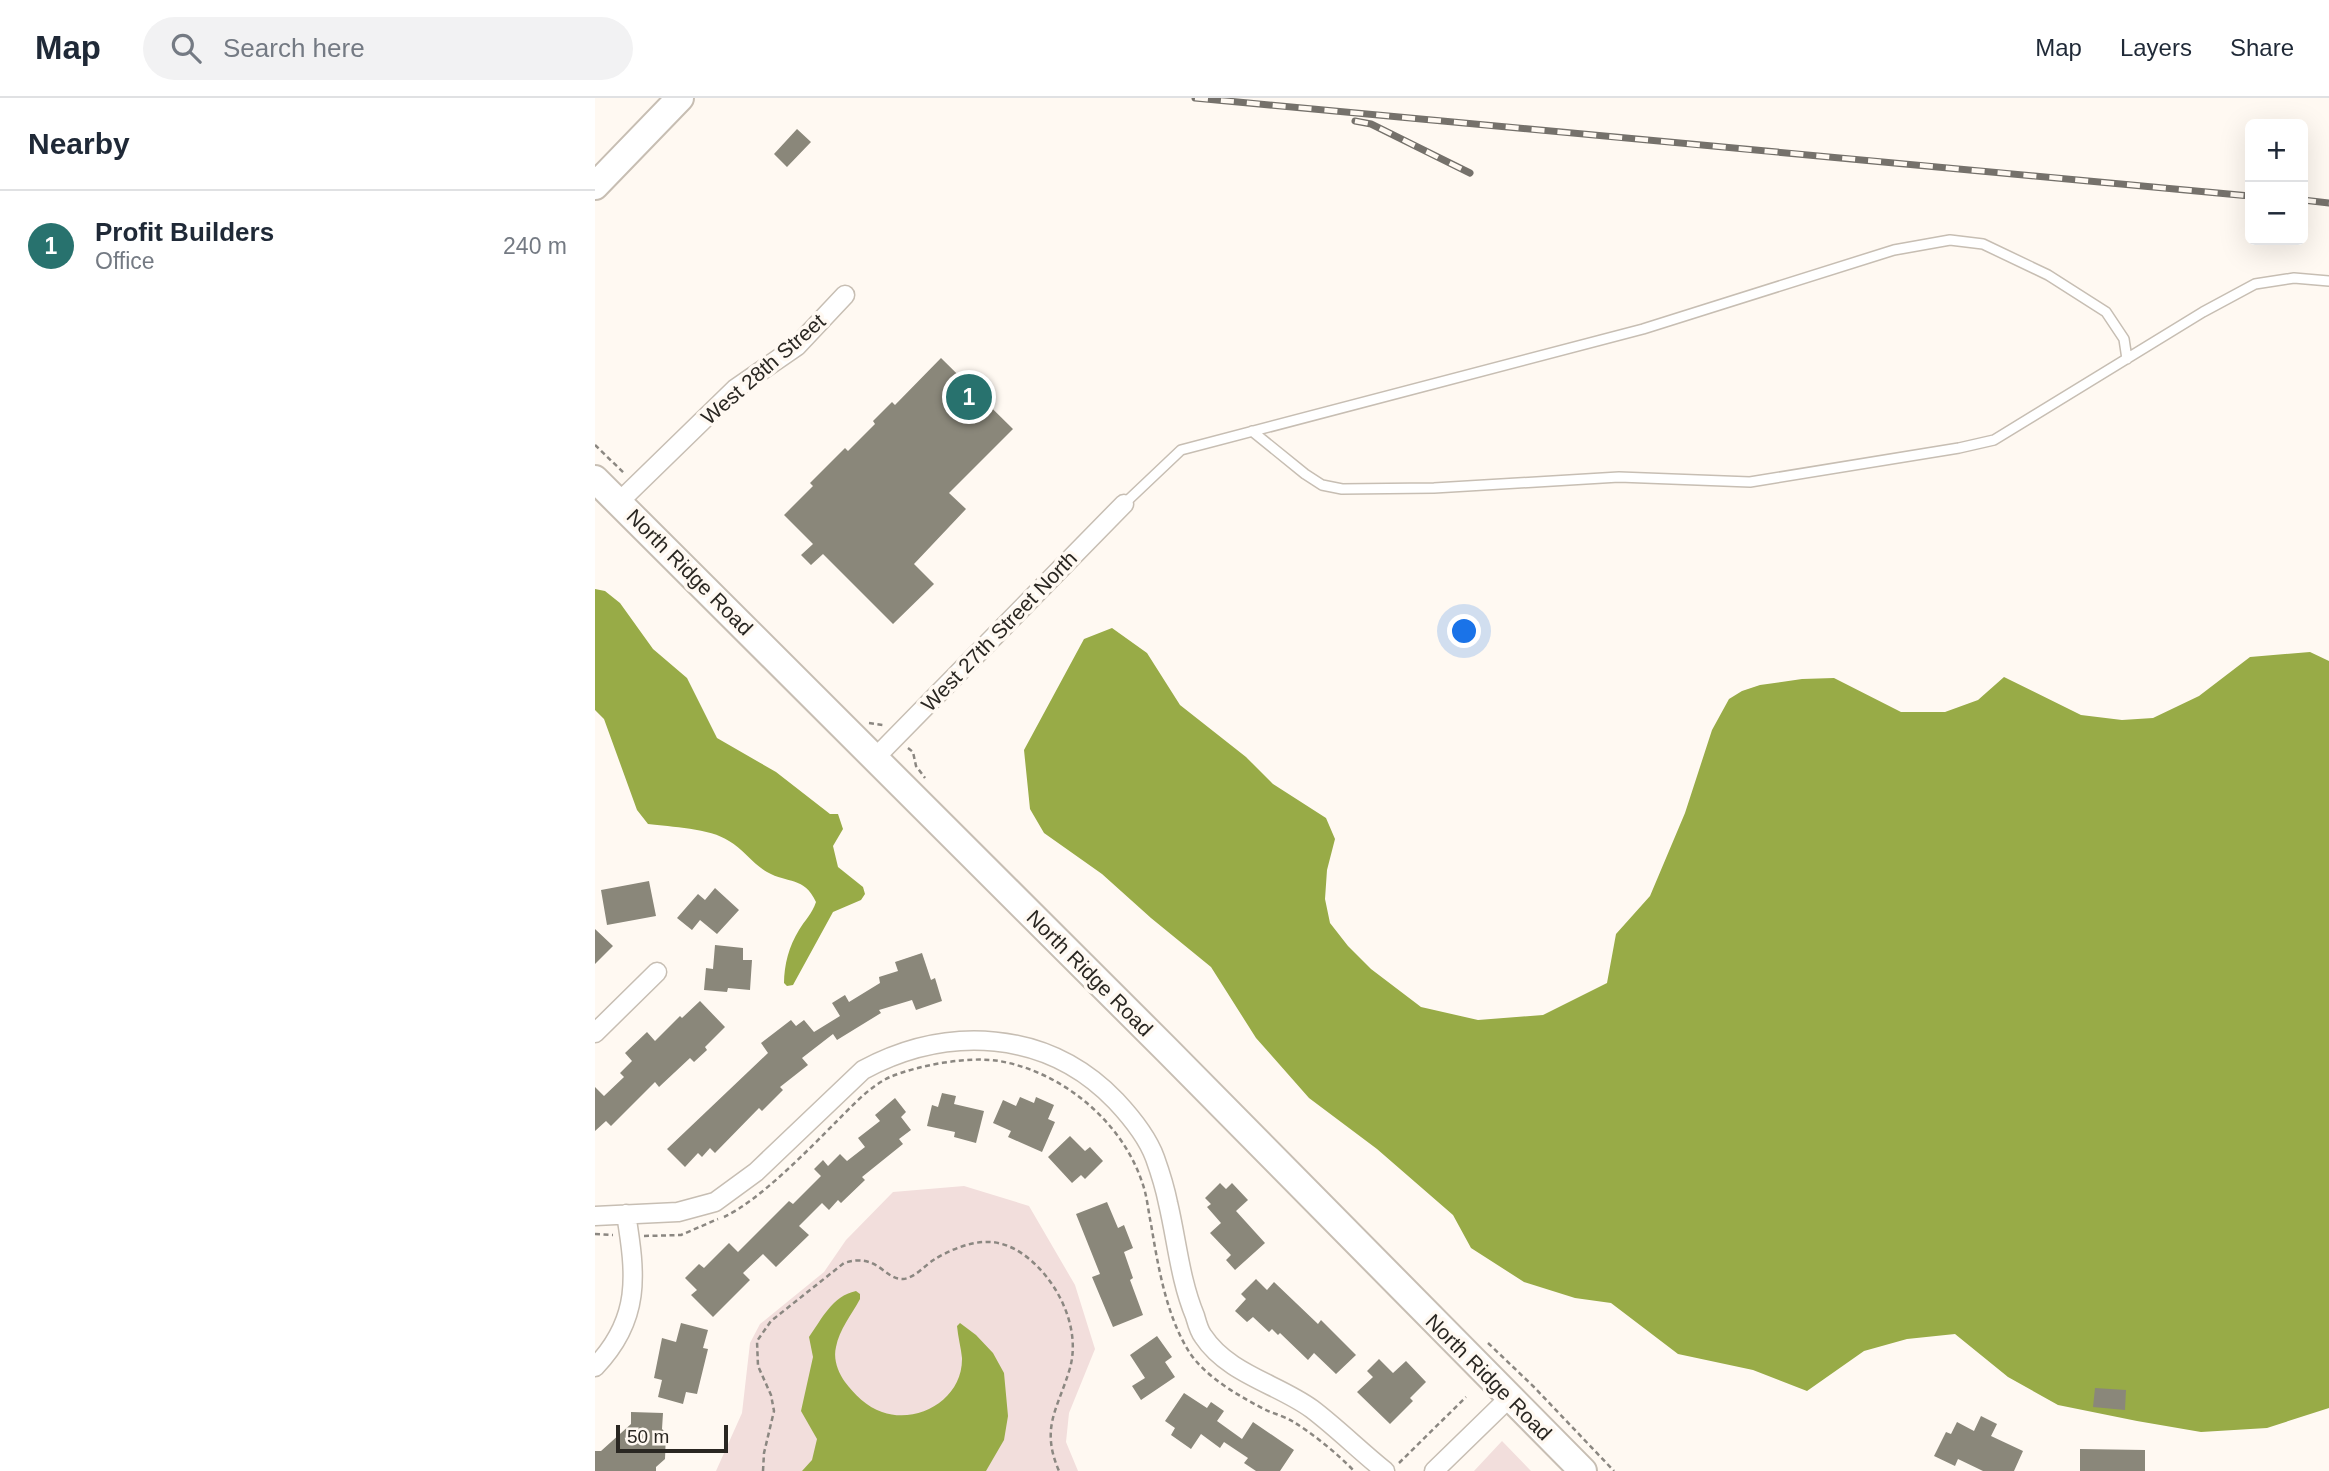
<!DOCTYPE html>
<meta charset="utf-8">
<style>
body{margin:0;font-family:Helvetica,sans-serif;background:#f2f2f3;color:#1f2937}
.controls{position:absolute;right:21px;top:21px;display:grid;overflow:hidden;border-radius:10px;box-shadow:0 7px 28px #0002}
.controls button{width:63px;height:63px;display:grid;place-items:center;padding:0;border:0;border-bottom:2px solid #e0e1e3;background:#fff;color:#1f2937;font:35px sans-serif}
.scale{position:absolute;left:21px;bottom:18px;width:112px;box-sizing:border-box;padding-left:7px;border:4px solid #2a2722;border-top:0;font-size:19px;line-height:24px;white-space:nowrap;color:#2a2722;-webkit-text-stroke:5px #fff9f2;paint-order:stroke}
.you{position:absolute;left:870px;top:534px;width:24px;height:24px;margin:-18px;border:5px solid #fff;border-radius:50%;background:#1a73e8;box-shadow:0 0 0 10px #1a73e833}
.badge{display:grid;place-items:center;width:46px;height:46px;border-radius:50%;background:#28726e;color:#fff;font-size:23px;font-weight:700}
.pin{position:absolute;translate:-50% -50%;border:4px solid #fff;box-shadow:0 2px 7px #0006}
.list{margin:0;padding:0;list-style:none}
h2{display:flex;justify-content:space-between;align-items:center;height:91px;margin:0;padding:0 28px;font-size:30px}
h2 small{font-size:23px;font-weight:400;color:#747a83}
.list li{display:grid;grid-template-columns:46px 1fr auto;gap:21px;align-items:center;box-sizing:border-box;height:112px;padding:0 28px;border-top:2px solid #e0e1e3}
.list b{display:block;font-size:26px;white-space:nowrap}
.list p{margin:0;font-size:23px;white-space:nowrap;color:#747a83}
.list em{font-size:23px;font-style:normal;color:#747a83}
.icon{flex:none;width:38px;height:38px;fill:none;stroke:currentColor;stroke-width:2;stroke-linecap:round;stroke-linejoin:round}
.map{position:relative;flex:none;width:1734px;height:1373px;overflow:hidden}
header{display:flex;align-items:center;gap:42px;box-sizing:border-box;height:98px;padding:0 35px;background:#fff;border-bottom:2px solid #e0e1e3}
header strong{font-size:33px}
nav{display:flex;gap:38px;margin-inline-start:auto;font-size:24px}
.search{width:490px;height:63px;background:#f2f2f3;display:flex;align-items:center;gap:18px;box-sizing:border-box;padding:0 24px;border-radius:38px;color:#747a83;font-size:26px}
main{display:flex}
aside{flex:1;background:#fff}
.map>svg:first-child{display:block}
</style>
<header>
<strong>Map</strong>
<div class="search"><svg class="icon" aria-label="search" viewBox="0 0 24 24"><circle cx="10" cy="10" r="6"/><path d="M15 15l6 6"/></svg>Search here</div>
<nav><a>Map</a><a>Layers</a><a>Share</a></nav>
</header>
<main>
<aside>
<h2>Nearby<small></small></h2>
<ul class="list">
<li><span class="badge">1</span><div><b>Profit Builders</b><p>Office</p></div><em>240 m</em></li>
</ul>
</aside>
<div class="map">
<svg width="1734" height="1373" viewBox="0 0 1734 1373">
<rect width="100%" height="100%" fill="#fff9f2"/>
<path fill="#f2dedc" d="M369,1088L434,1108L480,1187L500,1251L474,1315L471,1344L483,1373H121L147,1315L155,1245L165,1226L229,1174L251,1142L298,1094Z
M907,1343L936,1373H879Z"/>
<path fill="#98ab47" d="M0,491L10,493L25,505L58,551L92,580L122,640L181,674L235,716H243L248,731L238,748L243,769L268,789L270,796L266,802L238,814L198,887L192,888L189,885C189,867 194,848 204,832C210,822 217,816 221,804C209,778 193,786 172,774C158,766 148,751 134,743C115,730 76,729 53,726L42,712L9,621L0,612Z
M517,530L552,555L585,607L651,659L678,686L731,720L740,741L732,772L730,801L735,825L753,848L776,871L826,909L883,922L948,917L1012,885L1021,836L1055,798L1090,715L1117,632L1134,601L1147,593L1165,587L1207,581L1239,580L1306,614H1350L1383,602L1409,579L1486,617L1527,622L1558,620L1604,598L1655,559L1715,554L1734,563V1310L1672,1330L1606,1334L1542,1323L1463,1307L1413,1279L1360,1236L1312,1241L1269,1253L1212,1293L1158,1272L1083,1256L1016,1205L980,1200L929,1184L876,1150L858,1117L782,1051L714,1000L661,940L616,869L556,820L507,776L449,735L435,711L429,652L489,541Z
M261,1193L265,1196V1201C257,1216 244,1232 241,1249C238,1261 243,1274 250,1284C259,1296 272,1309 287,1314C323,1327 368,1301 367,1260C366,1250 363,1239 362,1228L365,1225L381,1237L398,1255L409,1275L413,1318L409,1342L391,1373H207L217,1362L222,1341L206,1313L218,1259L214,1239C227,1221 237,1198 261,1193Z"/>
<path fill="#8a877a" d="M202,31L216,44L192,69L179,56Z
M346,260L418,331L354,395L371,411L319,466L339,486L298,526L228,456L216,467L206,457L218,446L189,417L218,388L215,385L250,350L253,353L280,326L278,323L297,304L300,307Z
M54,783L61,818L12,827L6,792Z
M120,790L144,812L122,836L105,822L97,832L82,820L103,796L110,802Z
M0,831L18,848L0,866Z
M120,847L148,850V862H157L155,892L133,890L132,894L109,892L111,870L118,871Z
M327,855L336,882L340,880L347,903L321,912L317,902L284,912L286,915L242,942L238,936L207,960L213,967L185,989L188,992L167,1013L164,1010L120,1055L115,1050L107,1059L103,1055L90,1069L72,1051L173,955L166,945L196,922L201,928L209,922L219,934L245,918L237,905L250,897L254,904L285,885L284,879L303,873L300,864Z
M105,903L130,929L110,949L112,952L99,964L95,960L64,989L60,984L16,1028L11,1023L0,1033V989L9,998L29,979L25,975L37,963L30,955L52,934L60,943L85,918L87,920Z
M347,995L361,998L359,1006L389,1013L381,1045L359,1039L360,1034L332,1028L337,1007L343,1009Z
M425,999L439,1005L441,999L459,1007L453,1021L460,1024L447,1054L413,1039L416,1033L398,1025L408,1002L421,1008Z
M300,1000L311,1014L306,1019L316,1032L304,1041L308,1046L267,1079L270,1082L246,1105L243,1102L234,1112L227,1105L204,1128L214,1137L181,1169L168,1156L148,1175L155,1182L118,1219L96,1197L102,1192L90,1180L104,1166L109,1170L134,1145L143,1154L194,1103L198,1106L226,1078L219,1071L228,1062L233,1068L245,1056L252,1063L270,1049L263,1040L285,1023L280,1017Z
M475,1038L490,1053L495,1049L508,1063L490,1081L486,1077L477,1085L453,1059Z
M625,1085L631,1091L637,1085L653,1102L641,1113L670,1145L640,1172L631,1162L636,1157L615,1135L626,1125L612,1109L616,1106L610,1100Z
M512,1104L523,1130L529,1127L538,1150L529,1154L538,1180L535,1182L548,1217L518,1229L497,1179L505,1176L481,1116Z
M661,1181L672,1192L679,1184L723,1226L726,1222L761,1257L741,1276L719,1255L713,1262L685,1235L683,1237L677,1231L674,1234L658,1219L652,1224L640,1213L651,1201L646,1196Z
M86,1225L113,1232L108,1250L113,1251L102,1296L91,1294L88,1306L63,1299L67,1282L59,1280L67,1240L81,1244Z
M562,1238L577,1259L570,1264L580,1279L546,1302L537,1288L550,1280L535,1257Z
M784,1261L798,1275L811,1263L831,1284L815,1300L818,1303L795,1326L762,1294L778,1279L772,1273Z
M1500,1290L1531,1292L1530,1312L1498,1309Z
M589,1295L612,1310L616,1304L629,1313L622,1323L647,1341L658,1324L699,1352L685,1373H661L649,1365L653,1360L629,1344L625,1350L606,1336L596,1351L576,1337L580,1330L570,1323Z
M36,1314L68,1315L67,1331L71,1335L70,1361L61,1369V1373H0V1353H6L36,1326Z
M1386,1318L1402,1326L1396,1338L1428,1353L1419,1373H1388L1363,1361L1360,1368L1339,1358L1351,1334L1356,1336L1362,1324L1379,1333Z
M1485,1351L1550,1352V1373H1485Z"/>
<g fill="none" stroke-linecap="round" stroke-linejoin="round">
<defs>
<path id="lane" d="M657,333L710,376L727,387L747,391L839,390L1024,379L1155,384L1364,350L1399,342L1608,214L1660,186L1699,180L1734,183
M529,406L586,352L1048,231L1299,152L1355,142L1388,146L1453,177L1511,214L1529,241L1532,261"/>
<path id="street" d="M25,403L140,291L202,248L250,197
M280,660L529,406
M0,935L62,874
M0,1118L83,1114L120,1104L161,1074L268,972C352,927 452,931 521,1003C536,1019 552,1038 560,1060C565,1074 570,1090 573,1105C582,1143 585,1182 600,1218C602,1225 604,1233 608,1238C633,1276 683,1286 717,1311C742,1330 765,1353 790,1373
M0,1269C46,1221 41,1177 31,1116
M839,1373L914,1300"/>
<path id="secondary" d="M0,88L85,0
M0,381L572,952L988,1373"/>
</defs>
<use href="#lane" stroke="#c7beb3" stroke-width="12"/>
<use href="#street" stroke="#c7beb3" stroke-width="21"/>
<use href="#secondary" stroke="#c7beb3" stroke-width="30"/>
<path stroke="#8b8781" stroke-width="2.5" stroke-dasharray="5 3.5" stroke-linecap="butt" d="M0,347L30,376
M274,625L288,627
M313,650L318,654L321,668L330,680
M129,1119C165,1102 213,1052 242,1023C257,1008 275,988 295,979C324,967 373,958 404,963C468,974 527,1024 547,1084C552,1097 553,1112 556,1126C563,1168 571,1216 593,1252C608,1278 647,1300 673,1313C681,1316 690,1319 697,1323C717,1335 743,1356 759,1373
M0,1136L18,1137
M49,1138L86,1137L123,1121
M893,1245L939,1289L1019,1373
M804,1365L871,1299
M168,1373L169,1355L179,1313L176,1297L163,1268L162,1243L176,1223L249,1165C283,1154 289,1182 308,1181C320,1180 330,1167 340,1161C353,1153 374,1144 390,1144C410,1143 428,1154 442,1168C467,1193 485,1234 475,1270C463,1311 445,1329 464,1373"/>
<use href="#lane" stroke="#fff" stroke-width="9"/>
<use href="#street" stroke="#fff" stroke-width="18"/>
<use href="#secondary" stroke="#fff" stroke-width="26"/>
<defs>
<path id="rail" d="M600,0L1655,98
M760,23L776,26L875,75
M1708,102L1734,105"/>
</defs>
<use href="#rail" stroke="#75716b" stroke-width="7"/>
<use href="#rail" stroke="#fff9f2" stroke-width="4.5" stroke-dasharray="13" stroke-linecap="butt"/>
</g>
<g text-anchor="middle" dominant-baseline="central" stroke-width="7" stroke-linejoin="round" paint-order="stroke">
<g font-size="21" fill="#2a2722" stroke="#fff9f2">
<text transform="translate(168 271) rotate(-41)">West 28th Street</text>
<text transform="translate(95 474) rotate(45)">North Ridge Road</text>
<text transform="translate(404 533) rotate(-46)">West 27th Street North</text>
<text transform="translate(495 875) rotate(45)">North Ridge Road</text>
<text transform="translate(894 1279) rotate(45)">North Ridge Road</text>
</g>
</g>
</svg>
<div class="controls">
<button>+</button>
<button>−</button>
</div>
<div class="scale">50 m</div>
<div class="you"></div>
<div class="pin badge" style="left:374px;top:299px">1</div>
</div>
</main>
